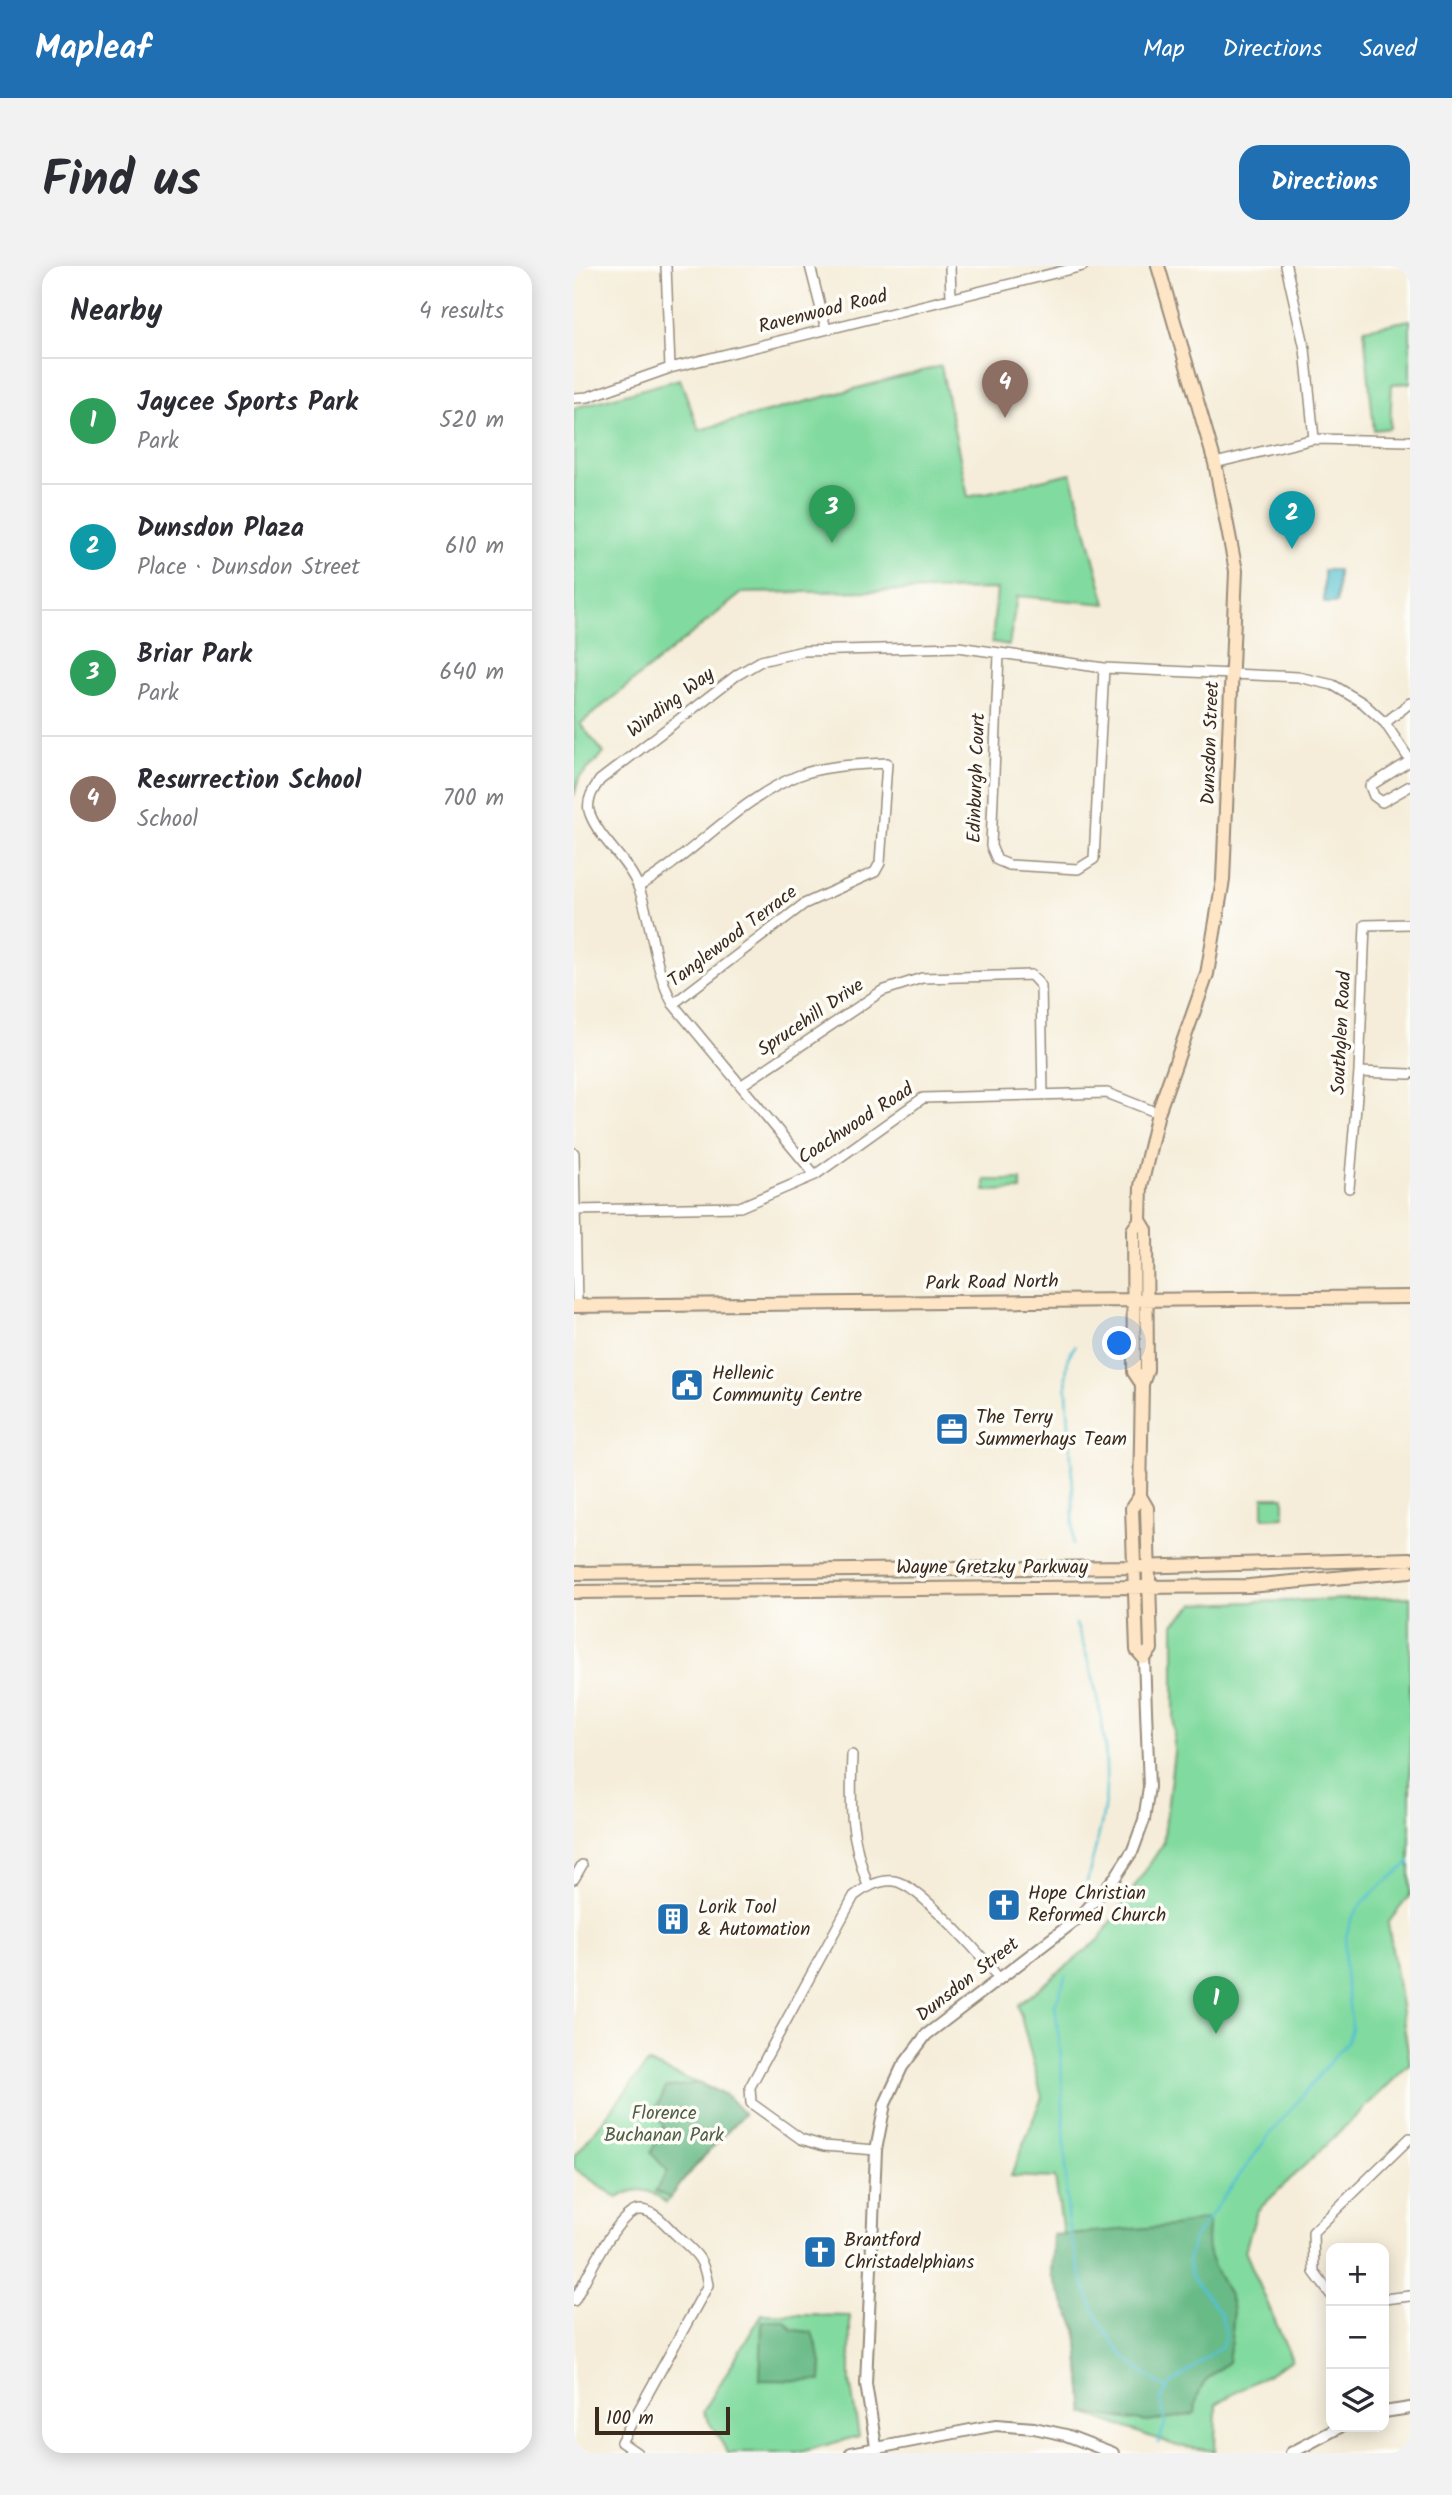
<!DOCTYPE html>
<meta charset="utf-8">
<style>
body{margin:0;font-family:Kalam,sans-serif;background:#f2f2f3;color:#2b2b33}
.controls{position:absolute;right:21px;bottom:21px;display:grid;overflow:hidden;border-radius:14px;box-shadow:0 4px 18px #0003}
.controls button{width:63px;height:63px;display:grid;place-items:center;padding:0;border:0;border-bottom:2px solid #e1e1e2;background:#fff;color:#2b2b33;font:35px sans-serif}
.scale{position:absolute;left:21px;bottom:18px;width:135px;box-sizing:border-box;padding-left:7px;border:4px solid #3b2a1e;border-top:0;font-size:19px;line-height:24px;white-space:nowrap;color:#3b2a1e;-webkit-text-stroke:5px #fdfcf7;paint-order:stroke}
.you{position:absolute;left:546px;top:1078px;width:24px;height:24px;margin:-18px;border:5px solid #fff;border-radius:50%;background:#1a73e8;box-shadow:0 0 0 10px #1a73e833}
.badge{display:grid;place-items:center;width:46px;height:46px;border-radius:50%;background:#1f6fb2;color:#fff;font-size:23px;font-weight:700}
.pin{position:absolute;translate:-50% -58px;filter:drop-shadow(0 2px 4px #0008)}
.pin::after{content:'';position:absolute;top:37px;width:24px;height:21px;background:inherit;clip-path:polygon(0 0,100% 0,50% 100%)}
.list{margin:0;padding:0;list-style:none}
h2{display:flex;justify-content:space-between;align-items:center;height:91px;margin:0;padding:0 28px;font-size:30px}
h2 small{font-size:23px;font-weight:400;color:#7c7c81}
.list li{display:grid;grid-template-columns:46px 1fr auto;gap:21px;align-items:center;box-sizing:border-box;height:126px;padding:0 28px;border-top:2px solid #e1e1e2}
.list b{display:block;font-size:26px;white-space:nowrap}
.list p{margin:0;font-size:23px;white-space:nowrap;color:#7c7c81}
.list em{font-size:23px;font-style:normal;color:#7c7c81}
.icon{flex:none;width:38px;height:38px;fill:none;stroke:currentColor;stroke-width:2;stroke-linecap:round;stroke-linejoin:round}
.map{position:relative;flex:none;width:836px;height:2187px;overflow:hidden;border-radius:21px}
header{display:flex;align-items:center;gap:42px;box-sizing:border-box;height:98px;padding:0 35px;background:#1f6fb2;color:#fff}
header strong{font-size:33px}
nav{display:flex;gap:38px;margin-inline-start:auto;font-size:24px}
.intro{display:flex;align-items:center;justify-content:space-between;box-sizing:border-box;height:168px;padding:0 42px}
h1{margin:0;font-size:49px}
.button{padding:18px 32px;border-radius:21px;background:#1f6fb2;color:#fff;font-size:24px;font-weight:700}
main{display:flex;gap:42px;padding:0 42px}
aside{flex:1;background:#fff;border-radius:21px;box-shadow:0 4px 18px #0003}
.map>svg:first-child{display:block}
</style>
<header>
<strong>Mapleaf</strong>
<nav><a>Map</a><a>Directions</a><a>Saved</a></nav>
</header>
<div class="intro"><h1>Find us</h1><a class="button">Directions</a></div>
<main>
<aside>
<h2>Nearby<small>4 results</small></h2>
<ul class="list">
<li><span class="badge" style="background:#2e9e5b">1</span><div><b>Jaycee Sports Park</b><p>Park</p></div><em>520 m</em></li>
<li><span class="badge" style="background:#0f9aa8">2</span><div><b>Dunsdon Plaza</b><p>Place · Dunsdon Street</p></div><em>610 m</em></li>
<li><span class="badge" style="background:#2e9e5b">3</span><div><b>Briar Park</b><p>Park</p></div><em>640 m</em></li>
<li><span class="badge" style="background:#8d6e63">4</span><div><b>Resurrection School</b><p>School</p></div><em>700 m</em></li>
</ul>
</aside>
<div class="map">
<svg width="836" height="2187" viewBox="0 0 836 2187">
<rect width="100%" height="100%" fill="#fdfcf7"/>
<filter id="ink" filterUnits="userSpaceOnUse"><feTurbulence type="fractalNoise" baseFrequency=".0143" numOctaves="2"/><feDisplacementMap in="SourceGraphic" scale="14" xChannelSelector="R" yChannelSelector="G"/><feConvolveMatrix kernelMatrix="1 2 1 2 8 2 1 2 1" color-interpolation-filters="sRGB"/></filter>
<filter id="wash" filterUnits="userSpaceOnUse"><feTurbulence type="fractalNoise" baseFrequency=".00686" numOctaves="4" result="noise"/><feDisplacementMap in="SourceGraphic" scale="28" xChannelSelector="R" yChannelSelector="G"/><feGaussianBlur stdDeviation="1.57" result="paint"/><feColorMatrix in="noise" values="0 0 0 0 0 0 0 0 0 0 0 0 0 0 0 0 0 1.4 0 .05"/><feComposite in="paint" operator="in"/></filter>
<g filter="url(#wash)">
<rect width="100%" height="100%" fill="#f5edd9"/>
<path fill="#81da9f" stroke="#5e825e" stroke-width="2" d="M836,54V117L818,118L816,162L800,164L790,63Z
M367,100L394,231L497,207L532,338L443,330L435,379L418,376L423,323L168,327L6,458L30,487L5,512L0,530V142L106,113L125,164Z
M411,914H447V924L411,925Z
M689,1231H710V1251L689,1252Z
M836,1331V1629L814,1657L836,1798L683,1945L671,1985L718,2094L642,2138L641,2185L603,2180L510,2147L503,2064L481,1912L437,1910L468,1831L444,1739L525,1674L589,1578L600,1486V1358L620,1338Z
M74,1797L152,1829L170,1848L118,1903L92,1937C76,1922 62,1920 44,1932L0,1902V1891Z
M188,2048L276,2050V2115L285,2170L223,2187H154L129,2146Z"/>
<path fill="#68ba86" stroke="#527252" stroke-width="2" d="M124,1817L152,1829L170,1848L118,1903L96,1932L81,1925L94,1905L77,1887L89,1859L80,1846L92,1822Z
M631,1953L635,1958C625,1999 657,2015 659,2046C660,2062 656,2080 654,2096C633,2112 622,2120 621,2148L574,2156L510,2147L503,2064L477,2008L479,1969L599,1960Z
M188,2055H211L219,2064L238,2066L248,2097L247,2115L186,2114Z"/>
<path fill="#56c1d0" stroke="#487677" stroke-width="2" d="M750,304H764L763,337H750Z"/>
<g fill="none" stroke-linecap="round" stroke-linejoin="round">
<path stroke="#56c1d0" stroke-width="2.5" d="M499,1278V1222L492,1111L494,1091L501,1080
M502,1358C521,1409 534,1468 532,1521C531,1554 520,1584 513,1616
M492,1710L481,1739L487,1792L494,1957C503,2001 517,2051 547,2087C559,2101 578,2112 594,2124
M584,2177L591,2158L587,2133L595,2120L649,2079L651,2063L646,2046L617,2010L614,1996L620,1972L696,1868L773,1776L778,1763C775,1728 761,1679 781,1647C793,1628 819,1611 836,1596"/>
</g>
</g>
<g filter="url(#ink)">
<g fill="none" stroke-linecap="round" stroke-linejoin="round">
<defs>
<path id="minor" d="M92,0L96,102
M236,0L252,63
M376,0L377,32
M712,0L731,83L740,173
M0,132L14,131L96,102L509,0
M641,197L740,173L836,175
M425,388L417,580L423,594L435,599L504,603L520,593L530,402
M811,457L836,437
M836,495L796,520L800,530L808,536L836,520
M64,621C119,589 164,534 223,510C251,499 283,499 313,497L306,597L301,606L230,638L99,738
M785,806L836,808
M168,819L308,725L348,712L457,709L467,720L469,827
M0,887L3,1040
M241,909L99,738C79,701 79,658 64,620C53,593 26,574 16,548C11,536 19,523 26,514L163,409L187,395L229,385L384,381L530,402L724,411L759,419L789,437L811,457L836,494
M775,922L785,806L791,659L836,658
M0,944L166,941L241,909L349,832L533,827L584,847
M278,1489C276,1543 276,1569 294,1620
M0,1613L8,1599
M302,1884L250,1880L227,1873L177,1837L176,1821L280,1630C290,1622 306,1613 320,1615C344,1618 410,1692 425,1713
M757,2029L740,2006L739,1966L836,1872
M810,2033L836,2030
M0,2035C11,2016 43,1945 65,1944C79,1943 91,1958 100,1967C121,1987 129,1989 134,2019L47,2176L63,2187"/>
<path id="tertiary" d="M810,2146L836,2142
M302,2180L292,2118L302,1884L311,1838L328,1801L352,1769L506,1651L542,1610L559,1584L570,1554L575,1521L570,1392
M277,2187L422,2159L460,2162L492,2169L539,2187
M717,2187L766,2161"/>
<path id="secondary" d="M566,954L572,964L573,1104L568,1118L566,1230L573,1242L577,1383L570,1392L563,1384L558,1242L566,1230
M0,1040L836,1031
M568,1118L560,1106L559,964L566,954L567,920L584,847L633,708L649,614L662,305L641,197L584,0
M0,1307L560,1301L836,1293
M0,1326L675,1320L836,1305"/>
</defs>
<use href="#minor" stroke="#988c7c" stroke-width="12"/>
<use href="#tertiary" stroke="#988c7c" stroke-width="14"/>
<use href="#secondary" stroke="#988c7c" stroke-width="16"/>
<use href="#minor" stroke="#fff" stroke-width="9"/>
<use href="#tertiary" stroke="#fff" stroke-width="10"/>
<use href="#secondary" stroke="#fde5c5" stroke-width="12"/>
</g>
</g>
<defs>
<symbol id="civic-square" viewBox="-11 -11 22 22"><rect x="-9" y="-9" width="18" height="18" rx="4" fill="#1f6fb2" stroke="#fdfcf7"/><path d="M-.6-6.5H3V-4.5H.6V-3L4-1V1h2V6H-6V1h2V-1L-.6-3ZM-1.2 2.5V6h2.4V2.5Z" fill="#fff"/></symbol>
<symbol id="office-square" viewBox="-11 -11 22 22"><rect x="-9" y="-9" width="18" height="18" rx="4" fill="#1f6fb2" stroke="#fdfcf7"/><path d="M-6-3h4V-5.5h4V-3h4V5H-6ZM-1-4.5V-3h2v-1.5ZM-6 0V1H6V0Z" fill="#fff"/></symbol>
<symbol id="church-square" viewBox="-11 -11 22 22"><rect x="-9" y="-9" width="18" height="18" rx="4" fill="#1f6fb2" stroke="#fdfcf7"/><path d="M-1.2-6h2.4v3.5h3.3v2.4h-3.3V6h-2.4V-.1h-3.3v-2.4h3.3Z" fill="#fff"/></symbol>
<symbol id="building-square" viewBox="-11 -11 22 22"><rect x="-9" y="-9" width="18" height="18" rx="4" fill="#1f6fb2" stroke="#fdfcf7"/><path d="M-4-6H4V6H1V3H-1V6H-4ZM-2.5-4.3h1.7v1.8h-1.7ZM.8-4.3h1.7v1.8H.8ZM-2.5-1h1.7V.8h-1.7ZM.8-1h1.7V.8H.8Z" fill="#fff"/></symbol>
</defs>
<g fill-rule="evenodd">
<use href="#civic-square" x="94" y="1100" width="38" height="38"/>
<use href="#office-square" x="359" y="1144" width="38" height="38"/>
<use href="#church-square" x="411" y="1620" width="38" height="38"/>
<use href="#building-square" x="80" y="1634" width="38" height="38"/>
<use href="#church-square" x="227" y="1967" width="38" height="38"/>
</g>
<g text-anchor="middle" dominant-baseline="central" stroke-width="7" stroke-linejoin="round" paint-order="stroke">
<g font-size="19" fill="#3b2a1e" stroke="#fdfcf7">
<text transform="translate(249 46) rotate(-14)">Ravenwood Road</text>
<text transform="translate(97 437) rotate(-37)">Winding Way</text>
<text transform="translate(637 477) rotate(-88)">Dunsdon Street</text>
<text transform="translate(403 512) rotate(-88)">Edinburgh Court</text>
<text transform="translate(159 671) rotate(-37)">Tanglewood Terrace</text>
<text transform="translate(237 752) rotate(-34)">Sprucehill Drive</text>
<text transform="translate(768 767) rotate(-87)">Southglen Road</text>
<text transform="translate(282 858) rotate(-33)">Coachwood Road</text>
<text transform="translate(418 1017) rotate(-1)">Park Road North</text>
<text x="418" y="1302">Wayne Gretzky Parkway</text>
<text transform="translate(394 1714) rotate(-38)">Dunsdon Street</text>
</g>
<g font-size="19" fill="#3b2a1e" stroke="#fdfcf7" text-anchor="start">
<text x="138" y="1108">Hellenic<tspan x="138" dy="22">Community Centre</tspan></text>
<text x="402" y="1152">The Terry<tspan x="402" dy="22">Summerhays Team</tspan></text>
<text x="454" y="1628">Hope Christian<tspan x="454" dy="22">Reformed Church</tspan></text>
<text x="124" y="1642">Lorik Tool<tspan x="124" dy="22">&amp; Automation</tspan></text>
<text x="270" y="1975">Brantford<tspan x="270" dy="22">Christadelphians</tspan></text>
</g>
<g font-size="19" fill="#505f45" stroke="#fdfcf7">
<text x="90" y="1848">Florence<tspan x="90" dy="22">Buchanan Park</tspan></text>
</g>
</g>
</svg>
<div class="controls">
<button>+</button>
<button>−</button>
<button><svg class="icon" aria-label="layers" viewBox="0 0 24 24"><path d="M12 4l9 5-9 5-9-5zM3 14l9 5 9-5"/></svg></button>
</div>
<div class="scale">100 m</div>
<div class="you"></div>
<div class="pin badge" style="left:642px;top:1768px;background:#2e9e5b">1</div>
<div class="pin badge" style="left:718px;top:283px;background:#0f9aa8">2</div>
<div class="pin badge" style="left:258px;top:277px;background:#2e9e5b">3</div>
<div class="pin badge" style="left:431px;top:152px;background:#8d6e63">4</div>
</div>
</main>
